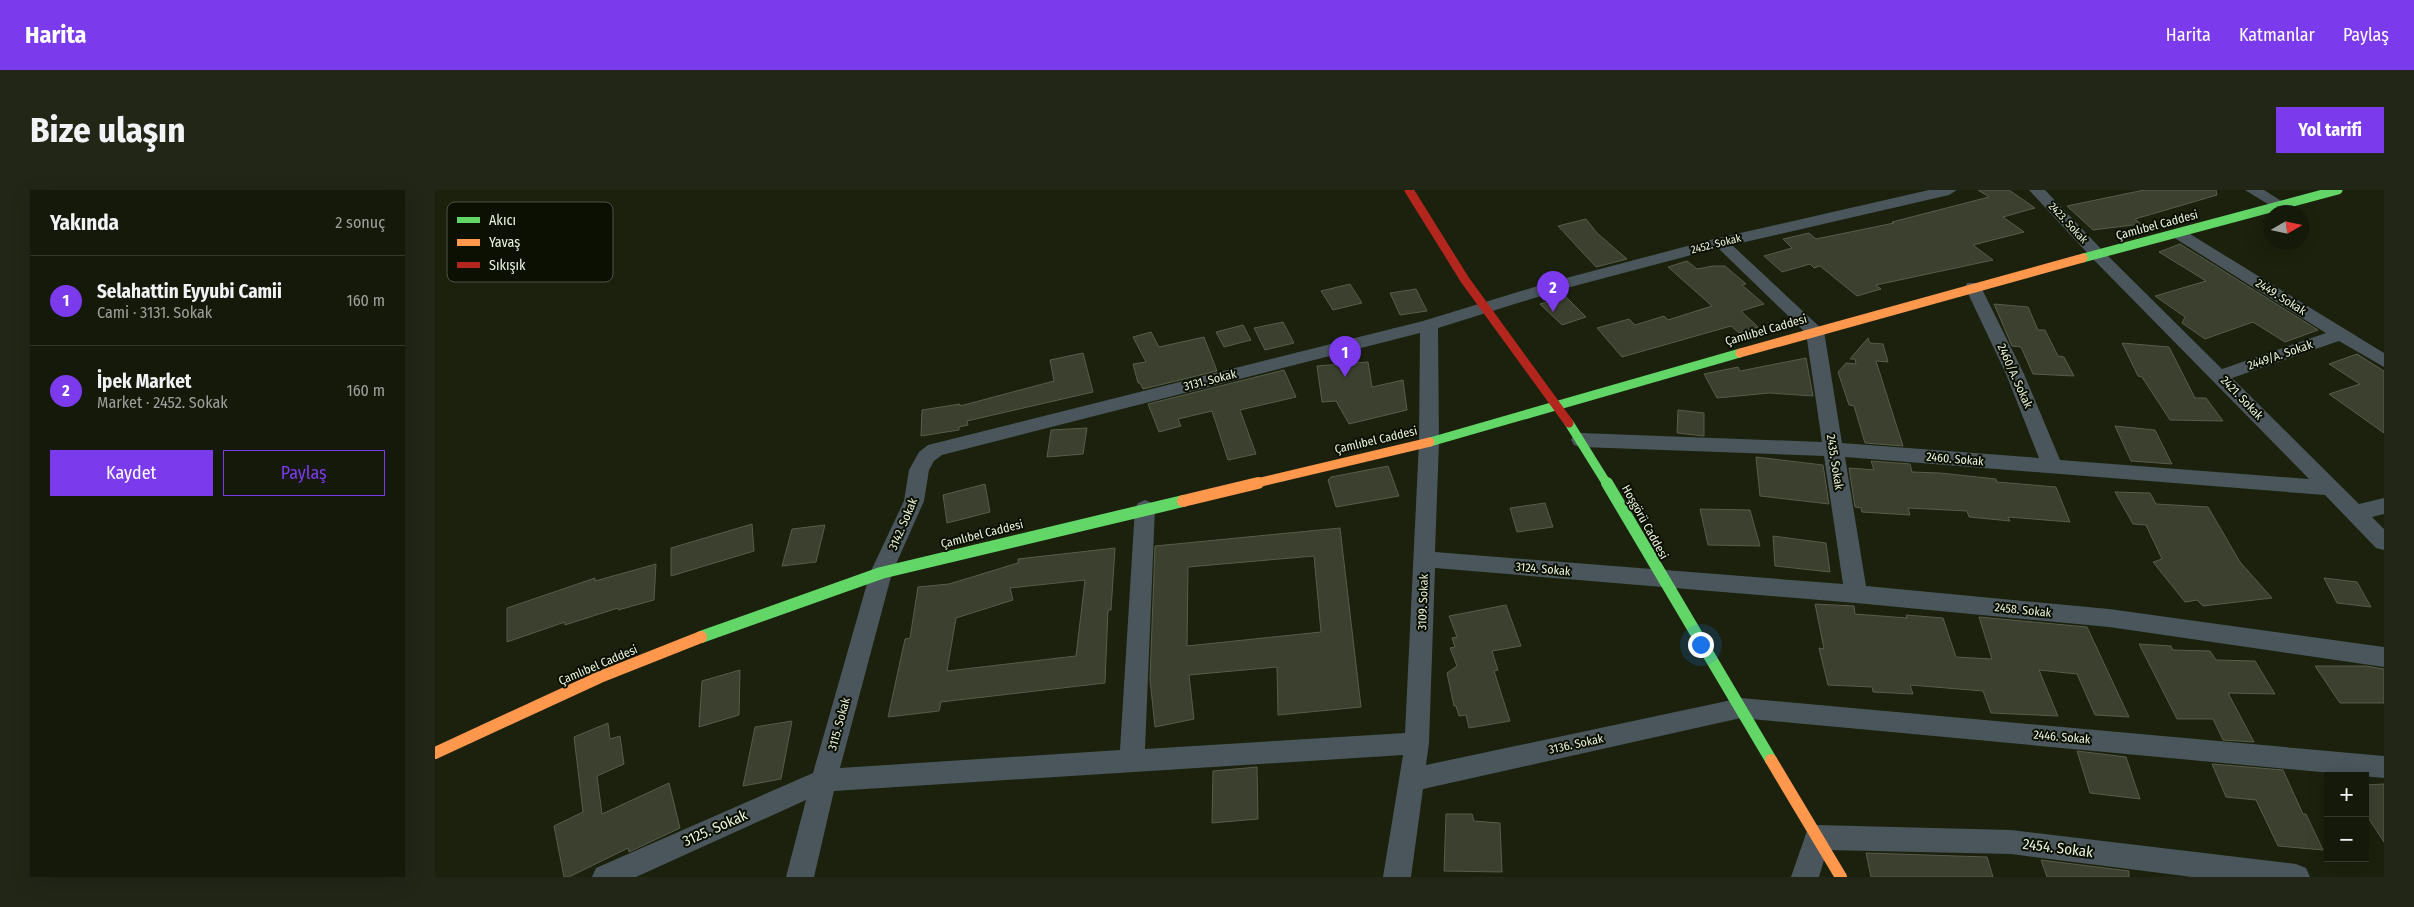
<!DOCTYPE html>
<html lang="tr">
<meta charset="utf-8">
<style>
body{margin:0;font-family:"Fira Sans Condensed",sans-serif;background:#212617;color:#f1f3f6}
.controls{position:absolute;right:15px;bottom:15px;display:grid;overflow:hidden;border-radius:0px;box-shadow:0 5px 20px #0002}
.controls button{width:45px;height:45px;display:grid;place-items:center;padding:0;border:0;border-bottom:1px solid #33382a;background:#141909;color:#f1f3f6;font:25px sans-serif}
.compass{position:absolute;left:1829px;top:15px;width:45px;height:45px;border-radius:50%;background:#141909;box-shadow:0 5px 20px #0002;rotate:81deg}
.you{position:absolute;left:1265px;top:454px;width:18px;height:18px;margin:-12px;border:4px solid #fff;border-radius:50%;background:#1a73e8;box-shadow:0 0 0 8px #1a73e833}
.badge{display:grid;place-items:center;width:32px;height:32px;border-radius:50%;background:#7c3aed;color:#fff;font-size:16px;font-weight:700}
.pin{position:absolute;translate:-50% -41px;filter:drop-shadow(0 1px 2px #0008)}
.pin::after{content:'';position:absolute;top:26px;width:18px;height:15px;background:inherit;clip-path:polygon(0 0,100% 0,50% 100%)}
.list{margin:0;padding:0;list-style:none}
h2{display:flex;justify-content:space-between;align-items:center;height:65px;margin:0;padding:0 20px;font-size:21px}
h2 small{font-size:16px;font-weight:400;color:#9da09c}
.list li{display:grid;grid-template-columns:32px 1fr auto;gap:15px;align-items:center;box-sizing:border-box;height:90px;padding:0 20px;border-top:1px solid #33382a}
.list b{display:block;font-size:19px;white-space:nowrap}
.list p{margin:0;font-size:16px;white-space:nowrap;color:#9da09c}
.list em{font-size:16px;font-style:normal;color:#9da09c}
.actions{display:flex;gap:10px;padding:15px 20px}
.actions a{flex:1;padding:11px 0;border:1px solid #7c3aed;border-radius:0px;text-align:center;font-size:18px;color:#7c3aed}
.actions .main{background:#7c3aed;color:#fff}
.map{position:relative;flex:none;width:1949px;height:687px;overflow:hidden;border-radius:0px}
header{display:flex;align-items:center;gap:30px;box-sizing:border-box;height:70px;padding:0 25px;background:#7c3aed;color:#fff}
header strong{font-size:24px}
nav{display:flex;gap:28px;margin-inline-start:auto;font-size:18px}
.intro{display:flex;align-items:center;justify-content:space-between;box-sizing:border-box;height:120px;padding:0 30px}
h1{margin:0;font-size:35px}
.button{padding:12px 22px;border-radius:0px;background:#7c3aed;color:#fff;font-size:18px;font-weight:700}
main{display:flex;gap:30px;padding:0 30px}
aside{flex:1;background:#141909;border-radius:0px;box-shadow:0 5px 20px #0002}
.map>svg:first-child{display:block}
</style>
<header>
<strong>Harita</strong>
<nav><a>Harita</a><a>Katmanlar</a><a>Paylaş</a></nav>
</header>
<div class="intro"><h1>Bize ulaşın</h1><a class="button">Yol tarifi</a></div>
<main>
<aside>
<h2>Yakında<small>2 sonuç</small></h2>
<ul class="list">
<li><span class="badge">1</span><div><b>Selahattin Eyyubi Camii</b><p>Cami · 3131. Sokak</p></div><em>160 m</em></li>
<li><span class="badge">2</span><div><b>İpek Market</b><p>Market · 2452. Sokak</p></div><em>160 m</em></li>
</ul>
<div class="actions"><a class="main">Kaydet</a><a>Paylaş</a></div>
</aside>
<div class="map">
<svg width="1949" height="687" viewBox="0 0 1949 687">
<rect width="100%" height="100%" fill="#1b210c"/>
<path fill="#3b402f" stroke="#575c4b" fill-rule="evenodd" d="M1543,0H1574L1600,18L1568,27L1589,42L1538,55L1558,70L1441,95L1446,99L1422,106L1385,76L1379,78L1375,74L1347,82L1329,66L1357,58L1348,49L1374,43L1381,49L1459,33L1457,32L1554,7Z
M1709,0H1781L1782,5L1700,29L1706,34L1658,40L1632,16Z
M1151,29L1162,43L1192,69L1161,77L1123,36Z
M1745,54L1779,75L1883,140L1850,152L1818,132L1770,149L1747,133L1750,127L1720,106L1771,91L1724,62Z
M1252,71L1262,79L1278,76H1290L1311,94L1307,95L1329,114L1306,121L1323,137L1304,143L1296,136L1187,167L1162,138L1194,129L1200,135L1229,126L1233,130L1277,116L1233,77Z
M915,94L927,113L898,120L886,101Z
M981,99L992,121L965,125L955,103Z
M1130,106L1151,127L1127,135L1105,114Z
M1559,114L1593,117L1603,140H1610L1623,166L1629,167L1639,186L1598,184L1586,157L1577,156Z
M848,132L859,153L830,160L819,138Z
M808,135L816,150L789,157L781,142Z
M716,142L724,157L769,147L782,181L708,199L705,193H703L698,174L711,172L698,147Z
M1433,148L1435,153L1448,154L1453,172L1441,171L1468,256L1430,253L1419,216L1414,215L1403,182L1411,173L1421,174L1420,169H1415Z
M1687,153L1734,157L1760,208H1771L1788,231L1735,230L1707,187L1703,186Z
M648,163L658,202L532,231L533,235L524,237V240L486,246L487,220L525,214V216L619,191L615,170Z
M1922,164L1949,181V243L1894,204L1925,194L1894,174Z
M1371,168L1378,206L1334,203L1282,208L1269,184L1303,177L1305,181Z
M933,172L937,197L968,190L972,220L914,234L901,211L887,212L882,176Z
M849,180L861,207L805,220L821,264L793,270L777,221L743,229L746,236L724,242L713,214Z
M1243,220L1269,223V246L1242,243Z
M1680,236L1720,240L1737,274L1696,271Z
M652,238L648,264L612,267L616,240Z
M1321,267L1388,275L1394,314L1325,306Z
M1436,271L1475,274L1477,282L1505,283L1561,289L1562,292L1621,297L1635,332L1573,327L1575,331L1534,327L1532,321L1473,318L1475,325L1427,322L1426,318L1420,317L1414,278L1439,280Z
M953,276L964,306L901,317L893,290L896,287Z
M550,294L555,322L512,333L508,305Z
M1680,302L1715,303L1721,314L1773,317L1805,372L1837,408L1768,416L1762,410L1750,412L1718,372L1727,369L1711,335L1698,334Z
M1110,313L1118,337L1082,342L1075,318Z
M1265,319L1315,320L1325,356L1273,355Z
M317,334L319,361L236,386V358Z
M390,335L381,372L347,376L357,339Z
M905,338L926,517L843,525L842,477L754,485L759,529L720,537L715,489L720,356ZM879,366L886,442L752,456L753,377Z
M1338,346L1391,353L1395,382L1340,376Z
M680,358L676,420H673L670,493L506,512L504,521L453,527L470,449L475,448L483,397L514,394L583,373V369ZM650,390L641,466L512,481L521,428L578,410L575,398Z
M221,374L219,410L183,420V418L130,435V432L72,452V418L160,388V391Z
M1889,388L1922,392L1936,417L1902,413Z
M1380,414L1419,416L1420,424L1472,428L1471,425L1508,428L1521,467L1557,469L1544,427L1652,437L1694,527L1660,525L1642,484L1604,480L1623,526L1556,523L1548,501L1475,495L1478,504L1438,502L1437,497L1393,495L1384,458L1389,459Z
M1071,415L1086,456L1057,461L1063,480L1059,481L1075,531L1034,538L1031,525L1024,526L1021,516H1019L1012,483L1022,476L1015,458L1020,457L1017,448L1022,447L1014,426Z
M1704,454L1736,456L1738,460L1775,461L1781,470L1820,471L1840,504L1793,503L1819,552L1788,550L1778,529H1742Z
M1880,476H1931L1949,479V513H1905Z
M305,480L304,525L264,537L267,491Z
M357,531L346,589L308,596L320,537Z
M173,533L175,549L185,546L189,574L162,586L167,624L234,593L245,638L194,662L193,658L134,687H129L119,636L148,622L139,547Z
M1642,561L1691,567L1705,609L1655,603Z
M1777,574L1848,580L1868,624H1871L1888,660L1843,656L1821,610L1791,607Z
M822,577L823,629L777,633L778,581Z
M1949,594V652L1930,623V595Z
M1011,624H1037L1039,631L1065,633L1067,682L1009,681Z
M1431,663L1552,667L1558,687H1436Z
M1606,670L1694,681V687H1612Z"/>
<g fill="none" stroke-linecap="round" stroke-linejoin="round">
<path fill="#4a565c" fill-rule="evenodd" d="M1494,0H1522L1514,5L1297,55L1389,141L1407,253L1604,268L1571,184L1530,97L1532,93H1544L1546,97L1589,184L1625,270L1874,289L1657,68L1594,0H1610L1669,62L1787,179L1891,143L1738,47L1736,44L1738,41H1750L1949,163V177L1904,151L1797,188L1924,314L1949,308V324L1937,327L1949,339V360L1941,358L1890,305L1410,267L1431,396L1674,419L1949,457V477L1674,437L1421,413L1000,378L994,553L991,575L1306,508L1949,566V588L1306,528L988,599L976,687H948L968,565L399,601L379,687H351L371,610L201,687H157L161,678L378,583L435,383L469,311L474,280L484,262L493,255L988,131L1116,92L1279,49ZM1283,58L1371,143L1387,252L1146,243L1139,245L1136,250L1139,255L1146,257L1389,266L1408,394L1000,362L1004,252L1003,138L1128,99ZM985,143L984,252L970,543L710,559L720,318L717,313L710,310L703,313L700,318L685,560L405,578L457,383L489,311L494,280L499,271L507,265Z
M1810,0H1829L1854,16L1851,19H1841Z
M1382,635L1576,640L1861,674L1871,678L1875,687H1757L1576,664L1392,660L1384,687H1356L1373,638Z"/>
<path stroke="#63d668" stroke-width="9" d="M1648,68L1903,0
M1134,233L1172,294
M995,252L1305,163"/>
<path stroke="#63d668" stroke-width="12" d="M1172,293L1336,570
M266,447L446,383L748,311"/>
<path stroke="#ff974d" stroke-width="9" d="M1305,163L1648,68
M818,294L995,252"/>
<path stroke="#ff974d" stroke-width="12" d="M748,311L823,293
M0,563L165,487L266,447
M1336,570L1406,687"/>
<path stroke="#b3261e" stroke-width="9" d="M974,0L1030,90L1134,233"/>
</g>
<g text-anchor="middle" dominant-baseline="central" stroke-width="4" stroke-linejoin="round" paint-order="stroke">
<g font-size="11" fill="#eaf3dc" stroke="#0b1003">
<text transform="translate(1633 33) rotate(47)">2423. Sokak</text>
<text transform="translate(1281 54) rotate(-14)">2452. Sokak</text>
</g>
<g font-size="12" fill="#eaf3dc" stroke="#0b1003">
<text transform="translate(1722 35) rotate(-15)">Çamlıbel Caddesi</text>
<text transform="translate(1846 107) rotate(32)">2449. Sokak</text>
<text transform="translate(1331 140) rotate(-16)">Çamlıbel Caddesi</text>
<text transform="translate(1845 165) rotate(-19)">2449/A. Sokak</text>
<text transform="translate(1580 186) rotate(66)">2460/A. Sokak</text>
<text transform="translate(775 190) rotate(-14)">3131. Sokak</text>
<text transform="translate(1807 208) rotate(46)">2421. Sokak</text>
<text transform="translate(941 250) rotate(-13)">Çamlıbel Caddesi</text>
<text transform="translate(1520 269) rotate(5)">2460. Sokak</text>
<text transform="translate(1400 272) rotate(81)">2435. Sokak</text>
<text transform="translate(1210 332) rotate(61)">Hoşgörü Caddesi</text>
<text transform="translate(468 334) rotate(-67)">3142. Sokak</text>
<text transform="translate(547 344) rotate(-14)">Çamlıbel Caddesi</text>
<text transform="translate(1108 379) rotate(5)">3124. Sokak</text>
<text transform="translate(988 412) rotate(-88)">3109. Sokak</text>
<text transform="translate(1588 420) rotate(6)">2458. Sokak</text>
<text transform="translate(163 475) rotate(-23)">Çamlıbel Caddesi</text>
<text transform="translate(404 534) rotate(-75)">3115. Sokak</text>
<text transform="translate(1627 547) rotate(5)">2446. Sokak</text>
<text transform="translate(1141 554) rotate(-12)">3136. Sokak</text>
</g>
<g font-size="15" fill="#eaf3dc" stroke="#0b1003">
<text transform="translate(280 638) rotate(-24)">3125. Sokak</text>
<text transform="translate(1623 658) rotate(7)">2454. Sokak</text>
</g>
</g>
<rect x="12" y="12" width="166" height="80" rx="8" fill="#0b1003" stroke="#4e5444" stroke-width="1"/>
<rect x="22" y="27" width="23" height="6" fill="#63d668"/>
<rect x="22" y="49" width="23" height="7" fill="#ff974d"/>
<rect x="22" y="72" width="23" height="6" fill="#b3261e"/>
<g font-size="14" fill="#eaf3dc">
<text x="54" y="35">Akıcı</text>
<text x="54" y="57">Yavaş</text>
<text x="54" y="80">Sıkışık</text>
</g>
</svg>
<div class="controls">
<button>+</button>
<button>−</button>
</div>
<svg class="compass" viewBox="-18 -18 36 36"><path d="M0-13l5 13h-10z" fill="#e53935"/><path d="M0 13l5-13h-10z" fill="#9da09c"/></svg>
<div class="you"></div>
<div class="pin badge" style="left:910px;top:187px">1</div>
<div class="pin badge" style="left:1118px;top:122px">2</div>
</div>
</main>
